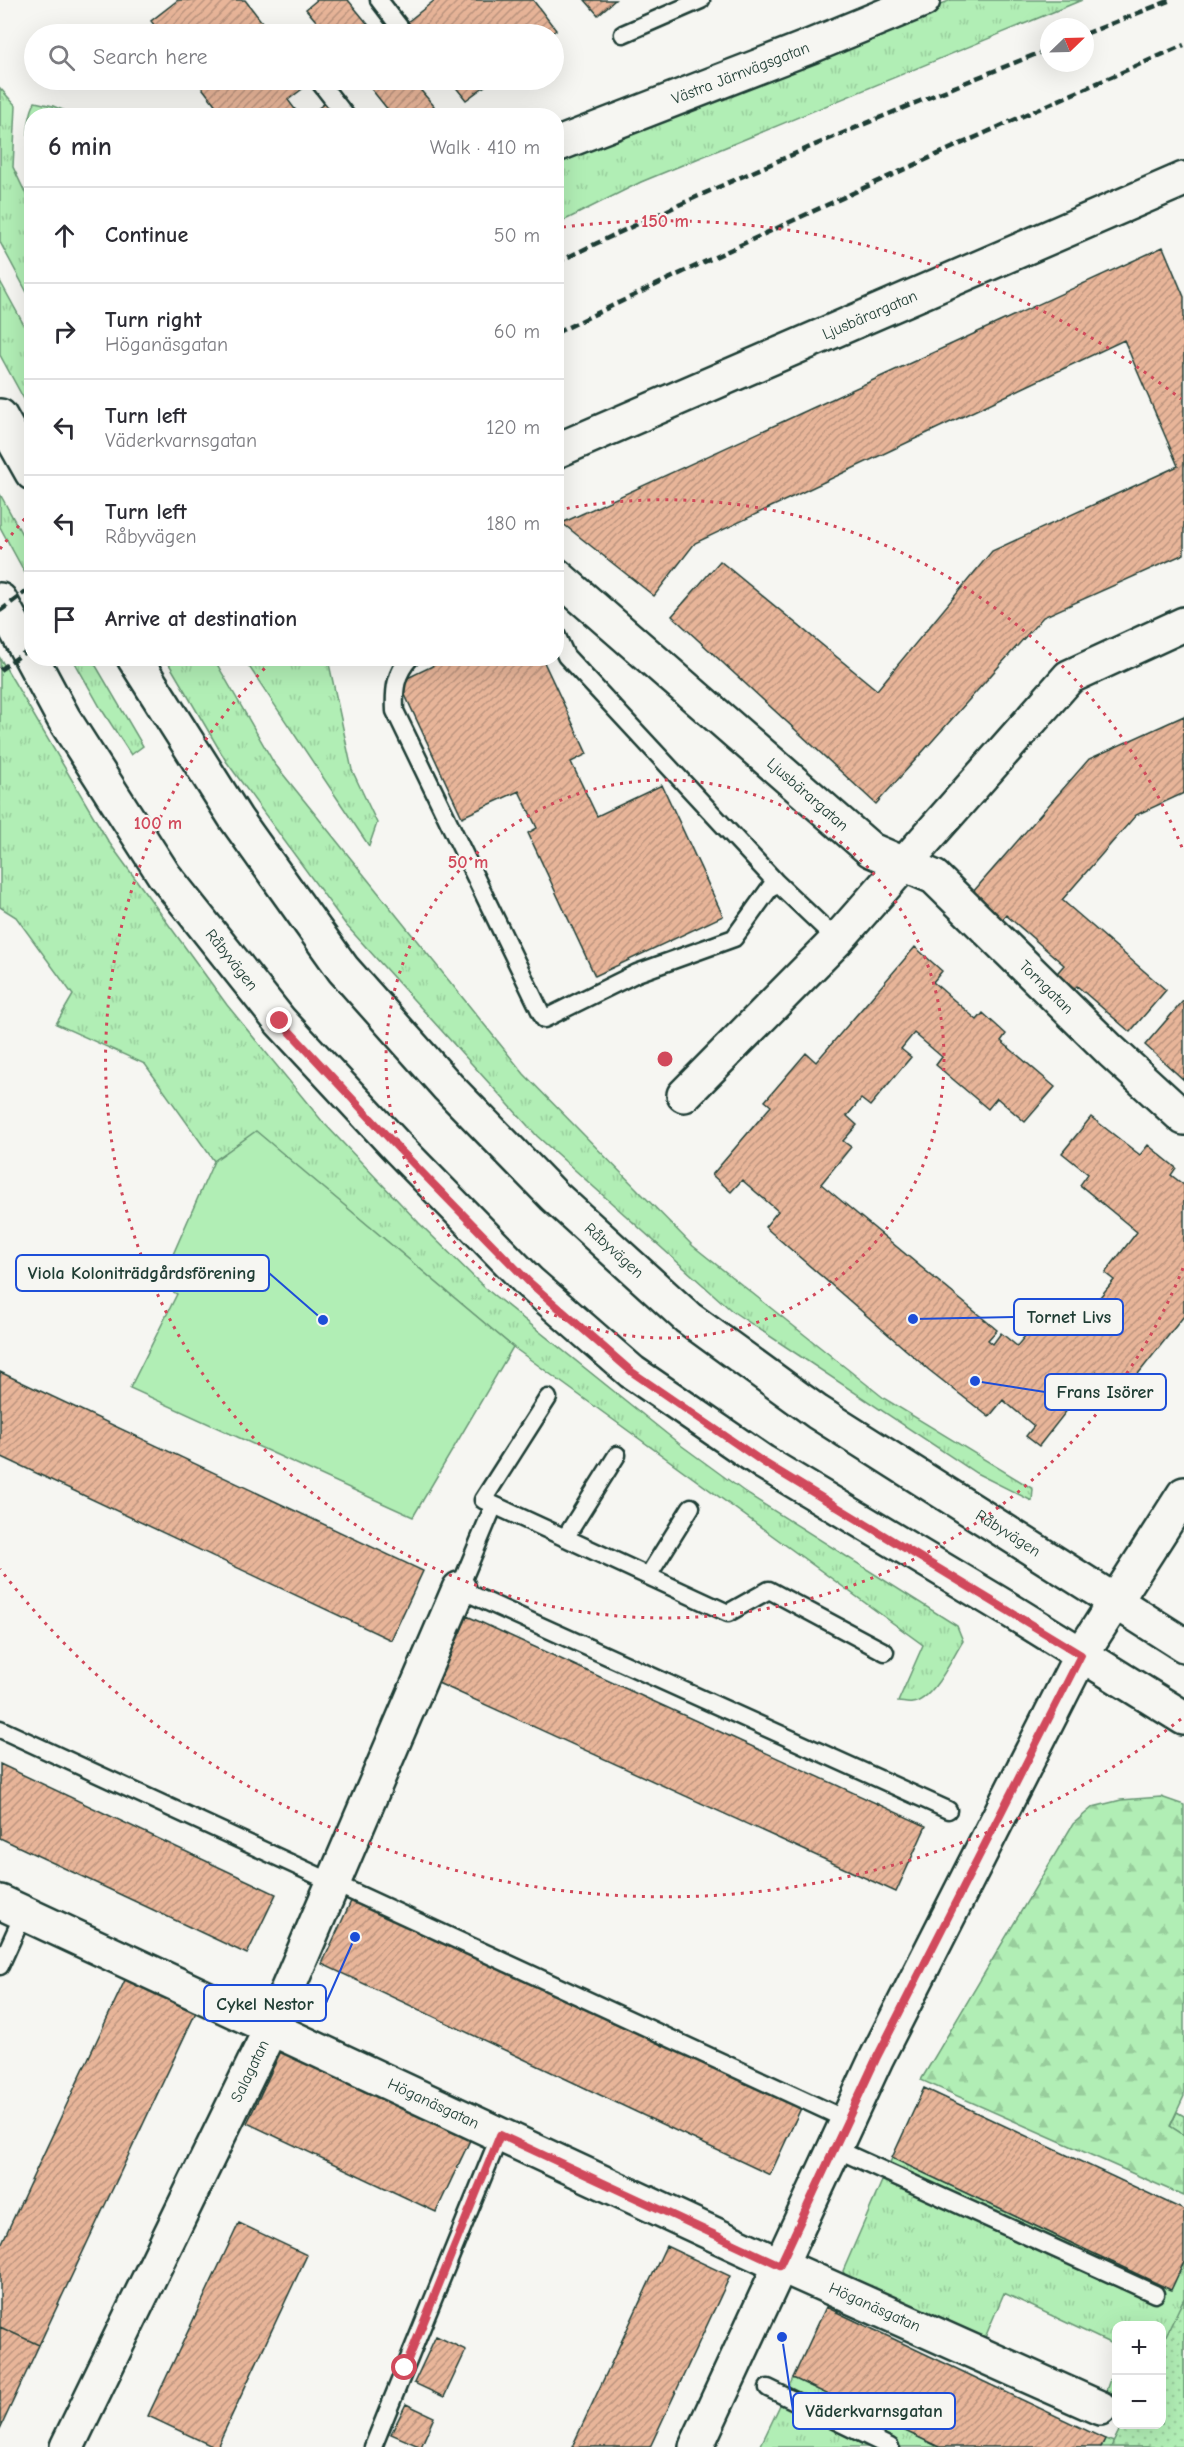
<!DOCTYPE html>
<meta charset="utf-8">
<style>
body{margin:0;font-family:"Comic Neue",sans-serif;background:#f2f2f3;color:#2b2b33}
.controls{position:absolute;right:18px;bottom:18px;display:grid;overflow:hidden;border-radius:12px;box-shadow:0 6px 24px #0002}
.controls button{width:54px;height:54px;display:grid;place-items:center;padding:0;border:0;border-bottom:2px solid #e1e1e2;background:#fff;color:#2b2b33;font:30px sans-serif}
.compass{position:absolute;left:1040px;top:18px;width:54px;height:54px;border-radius:50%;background:#fff;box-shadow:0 6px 24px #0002;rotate:67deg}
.stop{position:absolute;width:18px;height:18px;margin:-14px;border:4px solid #d1495b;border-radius:50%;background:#fff}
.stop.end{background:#d1495b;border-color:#fff;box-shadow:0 2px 6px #0008}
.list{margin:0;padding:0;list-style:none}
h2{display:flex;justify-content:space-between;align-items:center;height:78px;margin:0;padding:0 24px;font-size:26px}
h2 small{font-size:20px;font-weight:400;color:#7c7c81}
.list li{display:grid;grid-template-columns:39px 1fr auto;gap:18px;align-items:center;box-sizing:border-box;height:96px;padding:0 24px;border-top:2px solid #e1e1e2}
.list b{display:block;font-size:22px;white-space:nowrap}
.list p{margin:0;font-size:20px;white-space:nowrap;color:#7c7c81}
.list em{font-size:20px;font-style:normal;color:#7c7c81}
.icon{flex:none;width:33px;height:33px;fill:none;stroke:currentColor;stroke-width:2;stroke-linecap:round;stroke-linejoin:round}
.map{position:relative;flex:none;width:1184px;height:2447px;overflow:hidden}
.search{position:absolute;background:#fff;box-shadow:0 6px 24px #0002;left:24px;top:24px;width:540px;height:66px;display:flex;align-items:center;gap:15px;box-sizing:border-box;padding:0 21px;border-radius:33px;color:#7c7c81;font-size:22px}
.panel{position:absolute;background:#fff;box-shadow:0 6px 24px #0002;left:24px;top:108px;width:540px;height:558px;border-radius:24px}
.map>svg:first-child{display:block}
</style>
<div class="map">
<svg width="1184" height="2447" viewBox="0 0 1184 2447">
<defs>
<pattern id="grass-tufts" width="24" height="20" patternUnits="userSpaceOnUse" patternTransform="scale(1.5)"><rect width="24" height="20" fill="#b1eeb5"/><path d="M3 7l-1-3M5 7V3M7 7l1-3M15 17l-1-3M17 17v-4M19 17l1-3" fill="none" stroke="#98cd9c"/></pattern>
<pattern id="forest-firs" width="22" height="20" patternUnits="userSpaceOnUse" patternTransform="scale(1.5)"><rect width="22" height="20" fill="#b1eeb5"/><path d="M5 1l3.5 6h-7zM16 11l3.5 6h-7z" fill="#98cd9c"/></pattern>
<pattern id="park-dots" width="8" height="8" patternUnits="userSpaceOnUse" patternTransform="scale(1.5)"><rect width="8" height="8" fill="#b1eeb5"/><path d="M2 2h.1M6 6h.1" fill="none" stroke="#98cd9c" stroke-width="1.8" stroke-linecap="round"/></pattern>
<pattern id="building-hatch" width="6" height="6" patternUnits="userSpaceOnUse" patternTransform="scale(1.5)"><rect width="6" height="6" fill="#e8b599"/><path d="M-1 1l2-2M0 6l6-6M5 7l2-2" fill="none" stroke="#bb947e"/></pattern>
</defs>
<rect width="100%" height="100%" fill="#f6f6f2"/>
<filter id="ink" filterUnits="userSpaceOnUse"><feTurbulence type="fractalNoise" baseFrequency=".0167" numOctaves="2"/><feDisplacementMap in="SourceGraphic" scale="12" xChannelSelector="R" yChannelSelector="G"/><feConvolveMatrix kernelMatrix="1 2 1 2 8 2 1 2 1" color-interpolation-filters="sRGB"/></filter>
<g filter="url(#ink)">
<path fill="url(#grass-tufts)" stroke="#689674" stroke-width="1.5" d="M951,0H1082L641,182L557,224L556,163Z
M0,88L16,106L13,167L31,205V300L0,242Z
M35,102L53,106L75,115L32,116L31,168C27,147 26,121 35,102Z
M0,281L31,338V412L0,355Z
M0,494L31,551V584L0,527Z
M0,658L108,841L227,1005L322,1121L419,1223L485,1288L682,1446L749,1495L957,1626L963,1641C952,1658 933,1701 912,1703C908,1704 902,1702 898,1702L923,1645L513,1347L256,1132L214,1161L145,1064L56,1024L73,995L16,917L0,907Z
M73,659H92L143,746L131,755L100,707Z
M166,659H214L274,763L524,1074L693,1246L885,1399L1033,1489L1032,1501L976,1473L732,1311L537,1136L346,925L226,761Z
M244,659H328L352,770L377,823L369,846Z
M1177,2112L1184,2116V2135L1170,2127Z
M892,2158L1170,2290L1184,2262V2447H1101L1105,2439L1114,2442L1122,2425L1162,2424V2326H1116V2346L1004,2293L981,2347L849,2285L843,2271Z
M1116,2362V2410L1100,2408Z
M793,2378L939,2447H760Z"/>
<path fill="url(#forest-firs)" stroke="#689674" stroke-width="1.5" d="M1161,1797L1184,1805V2096L1170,2126L1184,2135V2196L921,2080L1073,1824L1093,1807L1121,1800Z"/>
<path fill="url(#park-dots)" stroke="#689674" stroke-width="1.5" d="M1184,2298V2447H1111L1122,2425L1162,2424V2344Z"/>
<path fill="#b1eeb5" stroke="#689674" stroke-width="1.5" d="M256,1131L513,1347L413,1517L130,1388L177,1294L160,1284L214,1161Z"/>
<path fill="url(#building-hatch)" stroke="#1f3d34" stroke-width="1.5" d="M178,0H245L262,22L246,34H161L151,21Z
M317,0H348L376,34H327L306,9Z
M435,0H533L556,30L550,34H415L406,23Z
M585,0H615L598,15Z
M196,80H307L310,83L288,100L300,116H224Z
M364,80H412L434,106L423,116H393Z
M450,80H493L466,100Z
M325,103L335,116H308Z
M1163,247L1184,297V554L1043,617L876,804L672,616L720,561L877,690L992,551L1178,466L1124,340L695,543L654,596L562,523Z
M449,658H542L587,754L571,762L597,816L662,785L723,916L595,976L528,833L537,828L519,791L462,817L399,682Z
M1184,716V793L1136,815L1062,900L1166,990L1130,1032L1077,986L1071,993L1053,978L1064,965L1006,915L997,926L966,900L1089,759Z
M915,947L942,971L933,982L977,1020L983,1013L1006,1034L1001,1041L1055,1087L1025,1122L997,1098L988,1109L936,1065L942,1057L914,1033L901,1049L911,1057L870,1106L861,1099L847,1116L857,1125L843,1141L851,1147L821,1184L997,1330L988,1340L993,1344L1001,1333L1017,1346L1046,1310L1072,1331L1114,1280L1105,1273L1137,1232L1080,1185L1088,1174L1062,1153L1091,1117L1140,1155L1148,1145L1176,1168L1171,1175L1184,1185V1316L1123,1393L1097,1372L1039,1446L1026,1436L1034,1426L1003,1400L989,1417L929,1370L765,1227L778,1211L742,1180L731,1192L712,1175L771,1106L765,1101L806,1053L816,1062Z
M1183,1001L1184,1002V1080L1145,1045Z
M0,1372L423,1571L391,1640L0,1456Z
M467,1616L926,1826L896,1892L438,1683Z
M0,1764L276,1894L247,1954L0,1838Z
M353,1897L801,2108L770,2175L322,1964Z
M126,1978L196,2012L39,2345L0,2327V2247Z
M282,2049L471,2138L436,2212L247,2123Z
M924,2088L1184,2210V2262L1171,2290L892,2158Z
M239,2223L307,2255L217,2447H214L148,2416Z
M666,2246L730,2276L650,2447H572Z
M826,2307L1105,2439L1101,2447H939L793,2378Z
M0,2327L39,2345L0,2429Z
M436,2336L466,2350L444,2397L414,2383Z
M406,2404L434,2417L421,2447L391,2434Z"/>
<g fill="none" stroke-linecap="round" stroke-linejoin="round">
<defs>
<path id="lane" d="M379,0L405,34
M623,34L701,0
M318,80L346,116
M556,634L566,656L775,881L837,940
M410,658C395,674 394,690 395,711L544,1019L637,973L734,938L775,881
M494,1505L483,1500L548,1398
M565,1538L617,1455
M648,1576L691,1507
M885,1652L769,1590L728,1613L494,1505L459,1589L948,1810
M0,1729L847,2120
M0,1966L24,1913
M834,2148L1155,2294
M768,2388L890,2447
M373,2447L500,2135"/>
<g id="street">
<path id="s1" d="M556,145L811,46L923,0"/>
<path id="s2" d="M556,451L1184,179"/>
<path id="s3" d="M556,575L871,850L934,877L1111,1051L1184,1118"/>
<path d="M684,1095L837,940L1069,677L1184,624"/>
<path id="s4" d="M0,1902L780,2265L1100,2408"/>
<path id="s5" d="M67,2447L271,2028L459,1589"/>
</g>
<g id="secondary">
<path d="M0,416L32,473"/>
<path id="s6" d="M0,600L64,719L164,875L280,1021L399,1149L529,1282L632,1372L763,1462L1008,1609L1184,1718"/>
<path id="s7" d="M134,658L236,819L343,969L448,1087L554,1196L688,1318L817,1412L1184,1645"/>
<path d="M696,2447L876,2059L1081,1655L1184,1494"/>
</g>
</defs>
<use href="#lane" stroke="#1f3d34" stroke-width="21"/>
<use href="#street" stroke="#1f3d34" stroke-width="38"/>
<use href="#secondary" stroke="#1f3d34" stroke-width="38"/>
<use href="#lane" stroke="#f6f6f2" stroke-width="16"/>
<use href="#street" stroke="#f6f6f2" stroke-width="33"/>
<use href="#secondary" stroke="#f6f6f2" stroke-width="33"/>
<path stroke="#1f3d34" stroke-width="4.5" stroke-dasharray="9 4.5" stroke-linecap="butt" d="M1085,34L1171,0
M556,263C717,184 883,115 1049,49
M556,333C764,232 973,137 1184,45
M0,611L32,587
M0,670L32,647"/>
</g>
</g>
<g fill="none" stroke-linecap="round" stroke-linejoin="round" filter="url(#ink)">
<path stroke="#d1495b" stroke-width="8" d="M280,1021L399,1149L529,1282L632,1372L763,1462L1081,1655L876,2059L780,2265L500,2135L405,2368"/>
</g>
<g fill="none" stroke="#d1495b" stroke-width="3" stroke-dasharray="3 6">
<circle cx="665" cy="1059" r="279"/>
<path d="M1183 1268A559 559 0 1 1 273 660M558 510A559 559 0 0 1 1183 850"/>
<path d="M1181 1719A838 838 0 0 1 0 1569M0 549A838 838 0 0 1 28 515M563 227A838 838 0 0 1 1181 399"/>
</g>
<g text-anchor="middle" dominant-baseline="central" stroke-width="4.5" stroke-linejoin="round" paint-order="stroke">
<g font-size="16" fill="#1f3d34" stroke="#f6f6f2">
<text stroke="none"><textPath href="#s1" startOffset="198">Västra Järnvägsgatan</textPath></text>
<text stroke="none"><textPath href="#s2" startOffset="342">Ljusbärargatan</textPath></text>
<text stroke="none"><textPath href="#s3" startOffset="334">Ljusbärargatan</textPath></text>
<text stroke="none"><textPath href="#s6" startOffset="429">Råbyvägen</textPath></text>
<text stroke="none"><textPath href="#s3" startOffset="644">Torngatan</textPath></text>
<text stroke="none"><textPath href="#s7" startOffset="766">Råbyvägen</textPath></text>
<text stroke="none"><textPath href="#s7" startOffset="1252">Råbyvägen</textPath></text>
<text stroke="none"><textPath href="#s5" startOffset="418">Salagatan</textPath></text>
<text stroke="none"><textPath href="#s4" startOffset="478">Höganäsgatan</textPath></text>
<text stroke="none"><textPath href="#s4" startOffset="964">Höganäsgatan</textPath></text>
</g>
</g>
<circle cx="665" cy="1059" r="9" fill="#d1495b" stroke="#f6f6f2" stroke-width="3"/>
<g font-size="18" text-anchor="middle" font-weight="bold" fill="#d1495b" stroke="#f6f6f2" stroke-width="4.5" stroke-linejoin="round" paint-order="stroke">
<text x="665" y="227">150 m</text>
<text x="158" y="829">100 m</text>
<text x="468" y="868">50 m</text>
</g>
<path fill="none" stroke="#1d4ed8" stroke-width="2" d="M323 1320L269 1273M913 1319L1014 1317M975 1381L1045 1392M355 1937L326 2003M782 2337L793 2411"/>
<g fill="#1d4ed8" stroke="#f6f6f2" stroke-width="2">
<circle cx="323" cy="1320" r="6"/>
<circle cx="913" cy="1319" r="6"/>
<circle cx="975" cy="1381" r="6"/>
<circle cx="355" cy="1937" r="6"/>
<circle cx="782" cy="2337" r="6"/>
</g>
<g fill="#f6f6f2" stroke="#1d4ed8" stroke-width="2">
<rect x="16" y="1255" width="253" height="36" rx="6"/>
<rect x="1014" y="1299" width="109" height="36" rx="6"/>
<rect x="1045" y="1374" width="121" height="36" rx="6"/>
<rect x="204" y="1985" width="122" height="36" rx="6"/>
<rect x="793" y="2393" width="162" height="36" rx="6"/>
</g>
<g font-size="18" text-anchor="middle" font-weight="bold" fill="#1f3d34">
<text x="142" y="1279">Viola Koloniträdgårdsförening</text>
<text x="1069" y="1323">Tornet Livs</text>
<text x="1105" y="1398">Frans Isörer</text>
<text x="265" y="2010">Cykel Nestor</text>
<text x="874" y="2417">Väderkvarnsgatan</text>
</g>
</svg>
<div class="controls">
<button>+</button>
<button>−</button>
</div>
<svg class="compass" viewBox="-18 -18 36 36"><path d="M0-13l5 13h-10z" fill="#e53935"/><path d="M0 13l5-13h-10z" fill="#7c7c81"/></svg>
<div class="stop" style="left:405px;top:2368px"></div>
<div class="stop end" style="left:280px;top:1021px"></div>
<div class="search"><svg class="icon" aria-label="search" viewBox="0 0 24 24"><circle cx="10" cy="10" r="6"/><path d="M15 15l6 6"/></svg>Search here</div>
<section class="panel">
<h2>6 min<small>Walk · 410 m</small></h2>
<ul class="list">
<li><svg class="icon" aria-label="ahead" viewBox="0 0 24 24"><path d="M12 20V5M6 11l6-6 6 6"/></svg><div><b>Continue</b></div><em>50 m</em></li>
<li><svg class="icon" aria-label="right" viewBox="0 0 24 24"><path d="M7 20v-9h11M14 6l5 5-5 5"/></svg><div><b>Turn right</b><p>Höganäsgatan</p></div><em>60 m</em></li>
<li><svg class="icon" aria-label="left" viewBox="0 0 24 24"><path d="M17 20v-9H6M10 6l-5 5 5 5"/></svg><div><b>Turn left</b><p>Väderkvarnsgatan</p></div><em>120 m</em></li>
<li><svg class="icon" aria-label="left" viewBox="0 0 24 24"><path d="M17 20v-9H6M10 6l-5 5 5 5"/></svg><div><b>Turn left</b><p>Råbyvägen</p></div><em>180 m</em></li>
<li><svg class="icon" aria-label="arrive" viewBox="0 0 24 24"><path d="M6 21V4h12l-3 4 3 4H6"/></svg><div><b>Arrive at destination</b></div></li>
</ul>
</section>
</div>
